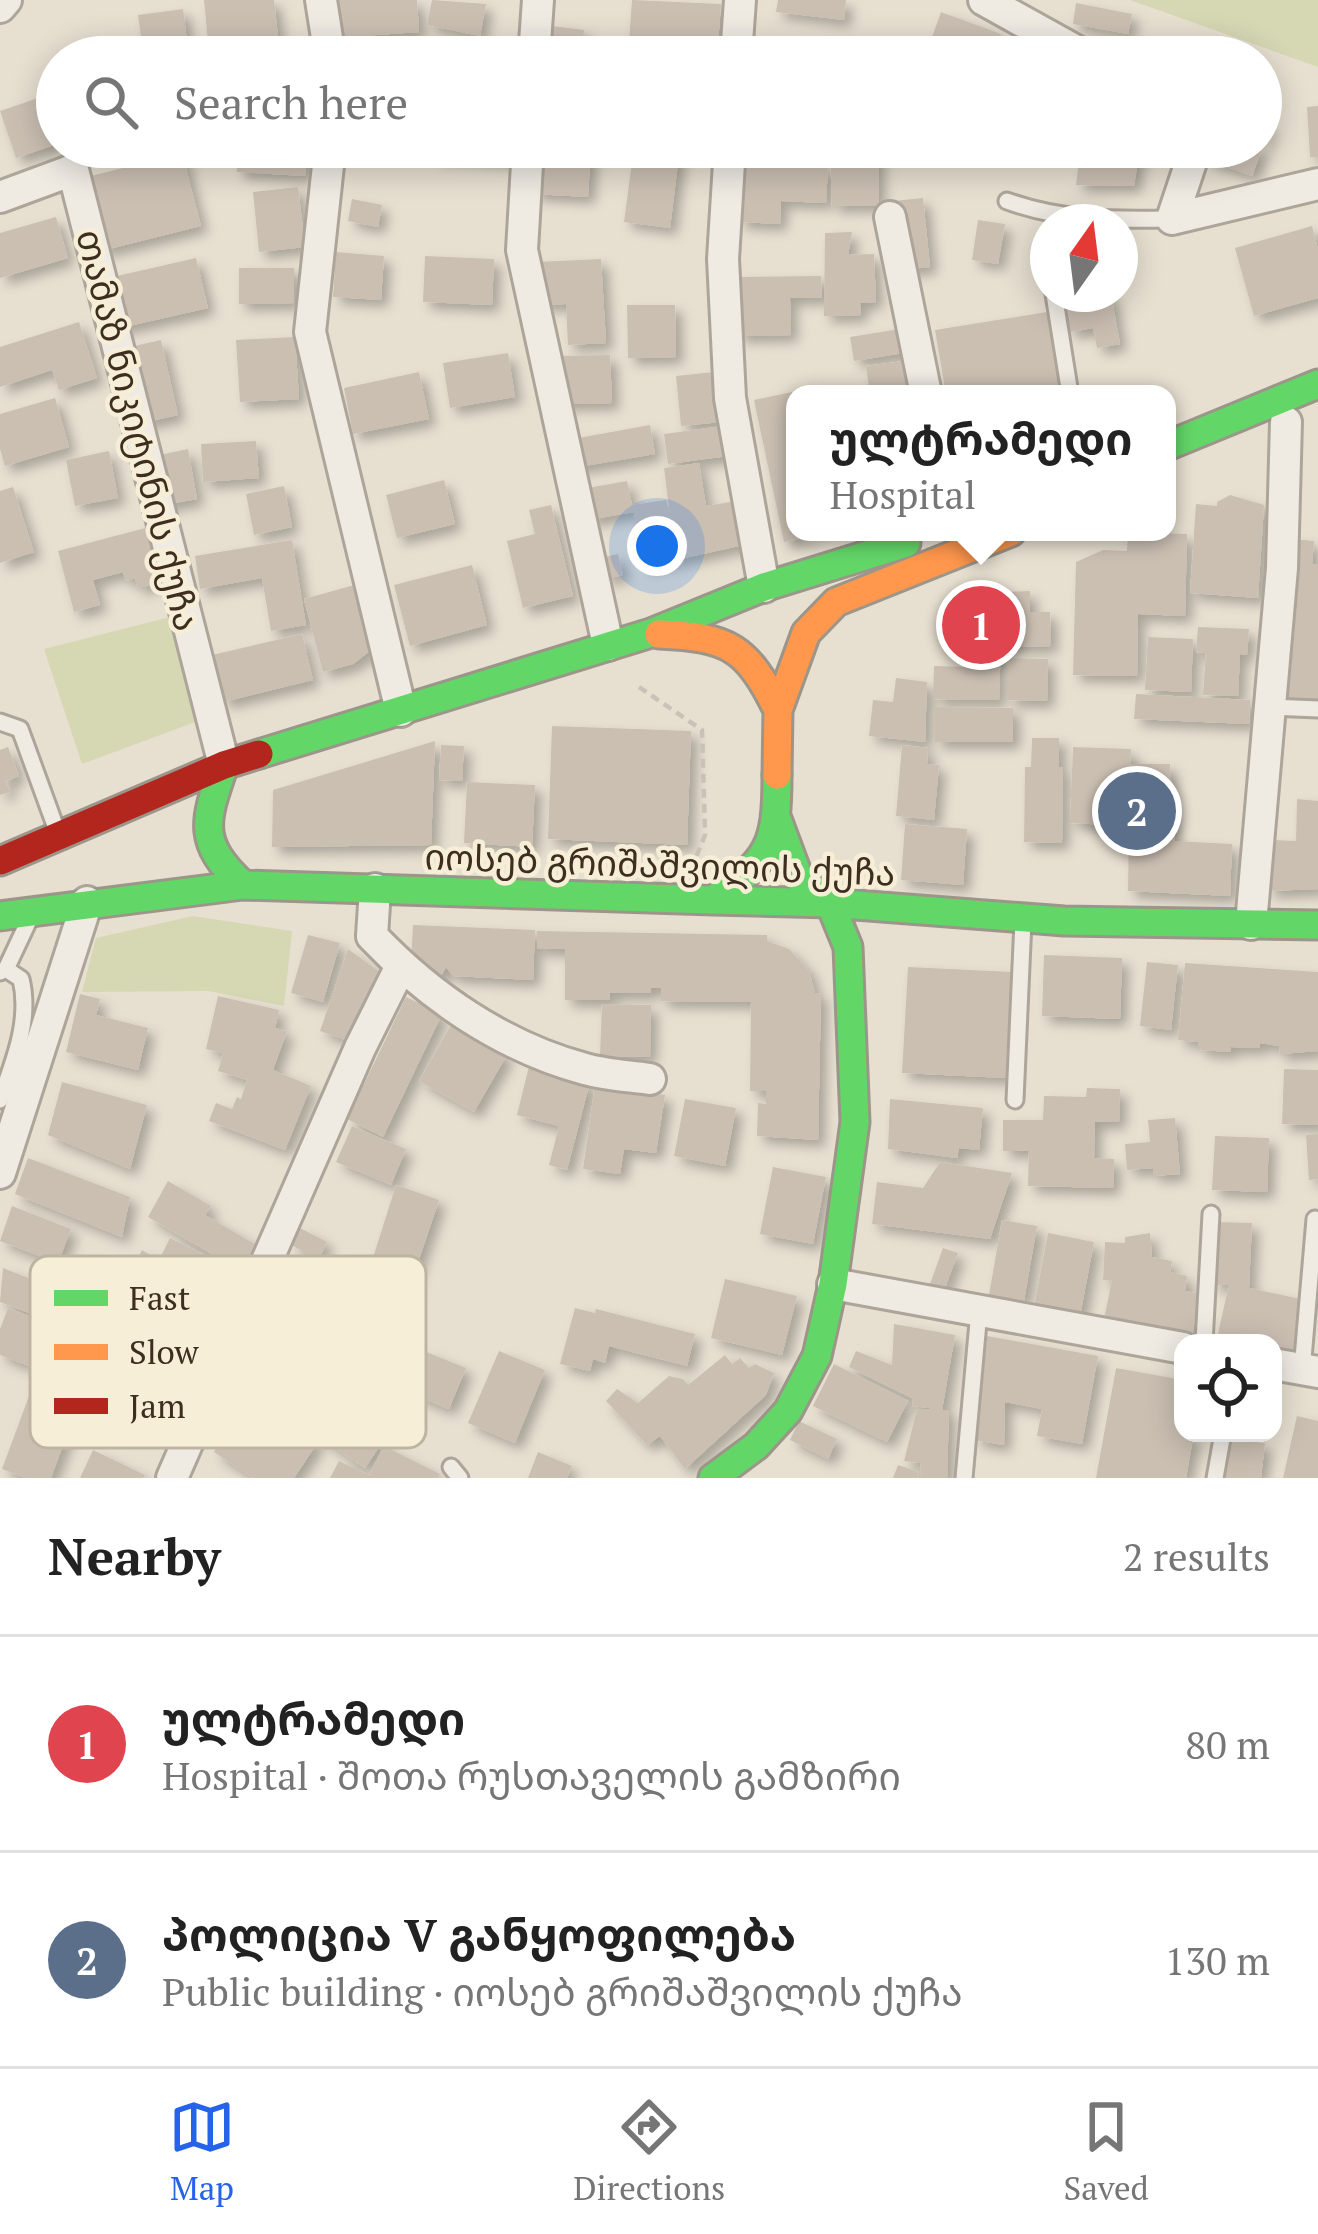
<!DOCTYPE html>
<meta charset="utf-8">
<style>
body{margin:0;font-family:"PT Serif","Noto Sans Georgian",serif;background:#f2f2f2;color:#222}
.controls{position:absolute;right:36px;bottom:36px;display:grid;overflow:hidden;border-radius:24px;box-shadow:0 6px 30px #0003}
.controls button{width:108px;height:108px;display:grid;place-items:center;padding:0;border:0;border-bottom:3px solid #e0e0e0;background:#fff;color:#222;font:60px sans-serif}
.compass{position:absolute;left:1030px;top:204px;width:108px;height:108px;border-radius:50%;background:#fff;box-shadow:0 6px 30px #0003;rotate:14deg}
.you{position:absolute;left:657px;top:546px;width:42px;height:42px;margin:-30px;border:9px solid #fff;border-radius:50%;background:#1a73e8;box-shadow:0 0 0 18px #1a73e833}
.badge{display:grid;place-items:center;width:78px;height:78px;border-radius:50%;background:#2563eb;color:#fff;font-size:39px;font-weight:700}
.pin{position:absolute;translate:-50% -50%;border:6px solid #fff;box-shadow:0 3px 12px #0006}
.popup{position:absolute;left:786px;top:385px;width:390px;height:156px;box-sizing:border-box;display:grid;place-content:center;border-radius:24px;background:#fff;filter:drop-shadow(0 3px 9px #0005);font-size:39px;white-space:nowrap;color:#767676}
.popup b{font-size:45px;color:#222}
.popup::after{content:'';position:absolute;left:50%;top:100%;margin-left:-24px;border:24px solid transparent;border-top-color:#fff}
.list{margin:0;padding:0;list-style:none}
h2{display:flex;justify-content:space-between;align-items:center;height:156px;margin:0;padding:0 48px;font-size:51px}
h2 small{font-size:39px;font-weight:400;color:#767676}
.list li{display:grid;grid-template-columns:78px 1fr auto;gap:36px;align-items:center;box-sizing:border-box;height:216px;padding:0 48px;border-top:3px solid #e0e0e0}
.list b{display:block;font-size:45px;white-space:nowrap}
.list p{margin:0;font-size:39px;white-space:nowrap;color:#767676}
.list em{font-size:39px;font-style:normal;color:#767676}
.icon{flex:none;width:66px;height:66px;fill:none;stroke:currentColor;stroke-width:2;stroke-linecap:round;stroke-linejoin:round}
.map{position:relative;flex:none;width:1318px;height:1478px;overflow:hidden}
.search{position:absolute;background:#fff;box-shadow:0 6px 30px #0003;left:36px;right:36px;top:36px;height:132px;display:flex;align-items:center;gap:30px;box-sizing:border-box;padding:0 42px;border-radius:66px;color:#767676;font-size:45px}
.sheet{height:588px;background:#fff}
nav{display:flex;justify-content:space-around;align-items:center;box-sizing:border-box;height:168px;border-top:3px solid #e0e0e0;background:#fff;font-size:33px;color:#767676}
nav a{display:grid;justify-items:center;gap:6px}
nav .on{color:#2563eb}
.map>svg:first-child{display:block}
</style>
<div class="map">
<svg width="1318" height="1478" viewBox="0 0 1318 1478">
<defs>
<filter id="shadow"><feDropShadow dx="7" dy="7" stdDeviation="6" flood-color="#0004"/></filter>
</defs>
<rect width="100%" height="100%" fill="#e7e0d1"/>
<path fill="#d6d7b3" d="M1130,0H1318V67Z
M174,616L198,721L82,764L44,649Z
M193,916L292,931L284,1006L209,991L82,992L96,938Z"/>
<path fill="#cbbfb2" filter="url(#shadow)" d="M204,0H274L279,45L209,52Z
M330,0H417L419,32L333,38Z
M432,0L486,4L480,36L427,25Z
M632,0L721,4L717,57H628Z
M778,0H846L844,20L776,12Z
M1076,3L1132,14L1128,34L1073,24Z
M183,9L189,57H144L138,15Z
M941,12L1001,34L993,57H925Z
M552,26L584,30L582,57H549Z
M843,39L913,53L912,57H839Z
M753,43L829,48V57H752Z
M419,44L420,57H346L345,49Z
M44,96L57,144L16,158L0,111Z
M1318,106V157H1310L1307,107Z
M1261,124L1270,127L1252,176L1207,160L1212,147H1261Z
M238,147H307L305,176L237,172Z
M436,147H513V160L436,156Z
M535,147H591L588,197L533,194Z
M634,147H680L670,228L624,222Z
M1081,147H1140L1134,186L1076,185Z
M878,149L879,205L832,206L830,151Z
M182,153L201,226L101,251L83,178Z
M740,161L828,165L826,203L781,201L780,224L738,222Z
M298,187L305,247L259,252L253,192Z
M923,198L930,267L902,270L894,201Z
M352,199L382,205L378,227L348,221Z
M56,217L68,258L0,278V233Z
M978,220L1005,224L998,264L972,260Z
M1312,226L1318,250V298L1254,316L1235,248Z
M852,232L848,255L874,254L876,302L860,303L861,315L824,316L825,233Z
M336,252L384,256L381,300L333,297Z
M425,256L494,259L492,305L423,302Z
M196,258L208,308L116,329L104,279Z
M601,259L606,343L568,345L566,304L539,305L537,262Z
M239,268H294V303L239,304Z
M821,276L822,298H790L791,335L737,336L736,277Z
M1063,294H1111L1120,344L1097,348L1093,328L1070,332Z
M627,305H675L676,357L628,358Z
M1047,312L1061,394H946L935,330Z
M79,322L97,378L59,390L52,370L0,387V347Z
M906,328L910,352L854,361L850,337Z
M295,337L299,399L240,402L236,340Z
M161,340L178,415L142,423L125,348Z
M508,353L515,397L450,408L443,363Z
M610,355L612,403L558,404L557,356Z
M912,360L917,394H870L866,366Z
M419,372L429,419L353,434L344,388Z
M715,372L721,422L681,426L676,376Z
M792,392L795,532L822,534L784,542L754,400Z
M55,398L69,447L5,466L0,449V414Z
M650,425L655,454L567,469L562,441Z
M723,426L728,456L668,464L664,434Z
M256,441L259,478L203,482L201,444Z
M188,449L197,499L159,506L150,457Z
M109,451L118,498L75,506L66,460Z
M699,463L706,506L743,500L748,544L644,567L634,512L588,520L582,489L627,481L632,505L666,500L670,515L664,468Z
M444,480L455,524L397,538L386,495Z
M284,486L292,527L254,535L246,494Z
M13,487L34,552L0,563V491Z
M1230,495L1264,505L1258,598L1190,593L1196,504L1217,506V502Z
M551,505L573,596L523,608L507,541L535,534L529,510Z
M153,526L167,581L138,588L135,578L126,581L123,572L93,580L100,605L74,612L58,551Z
M1128,532L1187,534L1185,616L1138,614L1137,676L1073,675L1076,562L1103,550L1127,551Z
M1292,539L1314,541L1312,564H1318V702L1279,699Z
M292,540L306,625L271,631L262,578L200,589L195,556Z
M618,554L623,575L605,579L600,558Z
M472,565L487,625L410,646L394,585Z
M358,584L375,647L353,664L323,672L304,599Z
M1030,591V612H1050L1051,646L1005,647L1003,592Z
M962,611L1002,612L999,700L933,699L934,666L966,667L967,635H961Z
M1198,627L1249,629L1247,655L1240,654L1238,696L1203,695L1206,653L1196,652Z
M302,634L313,680L223,702L212,655Z
M1148,637L1193,639L1191,692L1145,690Z
M1008,658L1048,659L1047,701L1008,700Z
M896,678L927,682L925,742L869,736L873,700L893,702Z
M1136,694L1250,700L1249,724L1134,719Z
M935,707L1013,708V742H935Z
M552,726L691,731L687,845L548,839Z
M1032,738H1059V767L1063,768L1062,843L1024,842L1025,767H1031Z
M435,741L431,845L272,847L273,790Z
M441,745L464,746L462,781L439,780Z
M902,745L928,748L927,764L939,765L934,820L896,816Z
M8,747L19,776L6,781L10,792L0,795V750Z
M1073,747L1131,749L1130,764H1170L1175,841L1232,844L1230,896L1128,891L1129,826L1070,823Z
M467,782L535,785L532,847L464,843Z
M1297,799L1318,801V889L1267,891L1272,840L1296,841Z
M905,824L967,829L963,885L901,880Z
M413,925L535,930L533,980L453,976L446,967L438,981L411,963Z
M537,931L767,935V941L789,949L809,971L815,993L821,994L818,1140L757,1136L758,1103L766,1104V1091H750L751,1002L661,1001V988H651V993H610V1000H565V949H537Z
M308,935L340,943L323,1002L291,993Z
M348,949L384,975L349,1041L320,1031Z
M1044,955L1122,958L1120,1019L1042,1016Z
M1147,962L1178,965L1171,1030L1140,1026Z
M1185,963L1318,972V1051L1280,1054L1279,1046L1260,1043L1259,1048L1231,1047L1230,1052L1201,1050L1198,1042L1178,1040Z
M908,967L1012,972L1006,1078L902,1073Z
M80,994L100,999L96,1015L148,1028L138,1070L66,1052Z
M218,996L279,1010L275,1028L287,1031L273,1070L311,1086L285,1150L209,1121L216,1103L232,1109L237,1097L241,1099L247,1080L218,1071L223,1053L206,1049Z
M406,997L442,1014L383,1137L347,1119Z
M602,1004L651,1005L650,1057L600,1056Z
M452,1023L507,1055L474,1112L419,1081Z
M529,1066L590,1082L567,1170L549,1165L559,1126L517,1115Z
M1284,1069L1318,1070V1125L1282,1124Z
M62,1082L147,1105L130,1169L48,1135Z
M595,1085L665,1095L656,1153L624,1149L620,1174L583,1169Z
M1087,1088L1120,1089L1119,1122H1095L1094,1158L1114,1159L1113,1188L1028,1186L1029,1151H1003V1120H1043L1044,1096L1086,1097Z
M685,1099L736,1108L725,1166L674,1156Z
M890,1099L983,1108L979,1150L959,1148L957,1158L888,1149Z
M1175,1118L1180,1174L1153,1176V1168L1127,1170L1125,1144L1150,1142L1148,1120Z
M352,1126L406,1149L391,1185L336,1162Z
M1318,1134V1179L1309,1180L1306,1135Z
M1215,1136L1269,1138L1267,1192L1212,1190Z
M28,1158L130,1197L122,1237L15,1194Z
M940,1162L1012,1173L990,1239L872,1224L877,1182L923,1188Z
M773,1167L826,1177L813,1244L760,1234Z
M168,1181L211,1206L205,1215L260,1247L245,1273L148,1217Z
M396,1185L439,1200L409,1289L379,1279L383,1268L371,1264Z
M12,1206L71,1229L58,1263L0,1241Z
M1002,1220L1037,1226L1024,1301L989,1295Z
M1216,1222L1252,1223L1249,1288L1305,1300L1292,1359L1273,1355V1343H1216L1229,1284L1213,1286Z
M300,1228L327,1242L319,1259L291,1245Z
M1048,1233L1094,1242L1080,1316L1034,1307Z
M1150,1233L1152,1257L1172,1261L1170,1272L1187,1276L1185,1291L1200,1294L1192,1337L1104,1319L1112,1280H1103L1105,1242L1125,1243V1237Z
M170,1238L236,1270L225,1292L235,1297L219,1328L126,1281L142,1250L159,1260Z
M943,1248L958,1253L944,1290L930,1284Z
M337,1257L392,1291L381,1309L326,1274Z
M3,1268L54,1288L42,1318L0,1302Z
M67,1273L112,1290L99,1336L63,1323L69,1305L57,1300Z
M725,1279L797,1296L782,1355L711,1338Z
M332,1285L400,1326L366,1381L267,1321L281,1298L312,1317Z
M119,1304L205,1347L187,1392L106,1332Z
M8,1308L91,1339L82,1362L61,1355L53,1375L0,1355V1329Z
M575,1308L595,1313L596,1309L695,1334L687,1366L609,1346L605,1363L593,1359L590,1371L560,1364Z
M894,1324L955,1335L942,1410H949L947,1478H920L921,1463L904,1461L917,1409H937L913,1406L912,1398L849,1367L856,1351L892,1365Z
M987,1336L1098,1356L1082,1444L1037,1436L1042,1409L1005,1402L1004,1445L974,1440Z
M107,1351L192,1402L172,1437L87,1386Z
M424,1351L466,1368L449,1409L407,1392Z
M499,1351L545,1370L515,1443L468,1423Z
M246,1354L279,1373L272,1385L292,1396L283,1412L230,1383Z
M725,1355L732,1364L740,1358L749,1368L755,1364L774,1373L766,1395L685,1469L660,1436L647,1445L606,1401L617,1389L638,1403L669,1376L683,1379L688,1385Z
M834,1364L908,1401L887,1442L813,1406Z
M1116,1368L1183,1380V1433H1194L1186,1478H1096Z
M310,1374L366,1411L360,1421L385,1438L365,1468L312,1432L322,1416L294,1397Z
M35,1380L81,1397L51,1478H26L2,1469Z
M270,1410L318,1442L294,1478H253L214,1452L232,1424L246,1433L252,1423L259,1427Z
M1297,1416L1318,1421V1478H1283Z
M799,1421L837,1439L828,1459L790,1440Z
M1226,1439L1265,1443L1261,1478H1222Z
M384,1446L440,1474L438,1478H330L339,1461L369,1475Z
M93,1450L145,1475L143,1478H80Z
M538,1452L572,1466L567,1478H528Z
M898,1465L919,1472L917,1478H893Z"/>
<g fill="none" stroke-linecap="round" stroke-linejoin="round">
<defs>
<path id="lane" d="M1007,201C1062,221 1113,220 1172,219
M1054,294L1070,394
M1271,707L1318,709
M0,722L20,729L56,828
M0,972L6,969L30,918
M0,1100C14,1061 31,1020 21,979L6,969
M1015,1100L1023,921
M1204,1343L1211,1214
M1302,1370L1315,1219
M451,1467L460,1478
M964,1478L979,1311
M1215,1478L1223,1433"/>
<path id="street" d="M321,0L330,57
M984,0L1087,57
M0,7L6,0
M534,57L538,0
M736,57L740,0
M330,147L310,332L401,711
M528,147L522,250L608,645
M730,147L723,259L730,398L764,587
M0,197L73,170L224,765
M890,217L926,394
M1172,219L1318,184
M1172,219L1196,147
M375,889L372,936C430,997 503,1047 585,1069C606,1075 629,1076 650,1079
M1251,924L1282,568L1286,422
M0,1173L87,902
M833,1284L1183,1348
M1273,1364L1318,1372
M172,1478L360,1048L401,966"/>
<path id="fast" d="M1167,446L1318,384
M259,754L651,633L764,587L906,543
M224,765C205,821 196,841 243,885
M713,900L830,903L1064,921L1318,925
M0,916L243,885L713,900C770,858 777,846 777,775
M713,1478L756,1446L788,1411L817,1356L833,1284L855,1122L848,947L830,903L799,878L777,819"/>
<path id="slow" d="M659,634C729,637 747,647 778,710
M777,775L778,710L806,633L836,602L1011,532"/>
<path id="jam" d="M0,861L224,765L259,754"/>
</defs>
<use href="#lane" stroke="#ada599" stroke-width="21"/>
<use href="#street" stroke="#ada599" stroke-width="36"/>
<use href="#fast" stroke="#9c958a" stroke-width="33"/>
<use href="#slow" stroke="#9c958a" stroke-width="33"/>
<use href="#jam" stroke="#9c958a" stroke-width="33"/>
<path stroke="#c8c2b9" stroke-width="4.5" stroke-dasharray="9 6" stroke-linecap="butt" d="M639,687L702,730L705,835L694,862"/>
<use href="#lane" stroke="#efebe3" stroke-width="15"/>
<use href="#street" stroke="#efebe3" stroke-width="30"/>
<use href="#fast" stroke="#63d668" stroke-width="27"/>
<use href="#slow" stroke="#ff974d" stroke-width="27"/>
<use href="#jam" stroke="#b3261e" stroke-width="27"/>
</g>
<g text-anchor="middle" dominant-baseline="central" stroke-width="9" stroke-linejoin="round" paint-order="stroke">
<g font-size="36" fill="#3d2e20" stroke="#f7eed8">
<text transform="translate(139 430) rotate(76)">თამაზ ნიკიტინის ქუჩა</text>
<text transform="translate(660 864) rotate(2)">იოსებ გრიშაშვილის ქუჩა</text>
</g>
</g>
<rect x="30" y="1256" width="396" height="192" rx="18" fill="#f7eed8" stroke="#bfb4a1" stroke-width="3"/>
<rect x="54" y="1290" width="54" height="16" fill="#63d668"/>
<rect x="54" y="1344" width="54" height="16" fill="#ff974d"/>
<rect x="54" y="1398" width="54" height="16" fill="#b3261e"/>
<g font-size="33" fill="#3d2e20">
<text x="129" y="1310">Fast</text>
<text x="129" y="1364">Slow</text>
<text x="129" y="1418">Jam</text>
</g>
</svg>
<div class="controls">
<button><svg class="icon" aria-label="locate" viewBox="0 0 24 24"><circle cx="12" cy="12" r="6"/><path d="M12 2v4M12 18v4M2 12h4M18 12h4"/></svg></button>
</div>
<svg class="compass" viewBox="-18 -18 36 36"><path d="M0-13l5 13h-10z" fill="#e53935"/><path d="M0 13l5-13h-10z" fill="#767676"/></svg>
<div class="you"></div>
<div class="pin badge" style="left:981px;top:625px;background:#e0444e">1</div>
<div class="popup"><b>ულტრამედი</b>Hospital</div>
<div class="pin badge" style="left:1137px;top:811px;background:#5c6f8a">2</div>
<div class="search"><svg class="icon" aria-label="search" viewBox="0 0 24 24"><circle cx="10" cy="10" r="6"/><path d="M15 15l6 6"/></svg>Search here</div>
</div>
<section class="sheet">
<h2>Nearby<small>2 results</small></h2>
<ul class="list">
<li><span class="badge" style="background:#e0444e">1</span><div><b>ულტრამედი</b><p>Hospital · შოთა რუსთაველის გამზირი</p></div><em>80 m</em></li>
<li><span class="badge" style="background:#5c6f8a">2</span><div><b>პოლიცია V განყოფილება</b><p>Public building · იოსებ გრიშაშვილის ქუჩა</p></div><em>130 m</em></li>
</ul>
</section>
<nav>
<a class="on"><svg class="icon" aria-label="map" viewBox="0 0 24 24"><path d="M3 6l6-2 6 2 6-2v14l-6 2-6-2-6 2zM9 4v14M15 6v14"/></svg>Map</a>
<a><svg class="icon" aria-label="directions" viewBox="0 0 24 24"><path d="M12 3l9 9-9 9-9-9zM9 14v-3h6M13 9l2 2-2 2"/></svg>Directions</a>
<a><svg class="icon" aria-label="saved" viewBox="0 0 24 24"><path d="M7 4h10v16l-5-4-5 4z"/></svg>Saved</a>
</nav>
